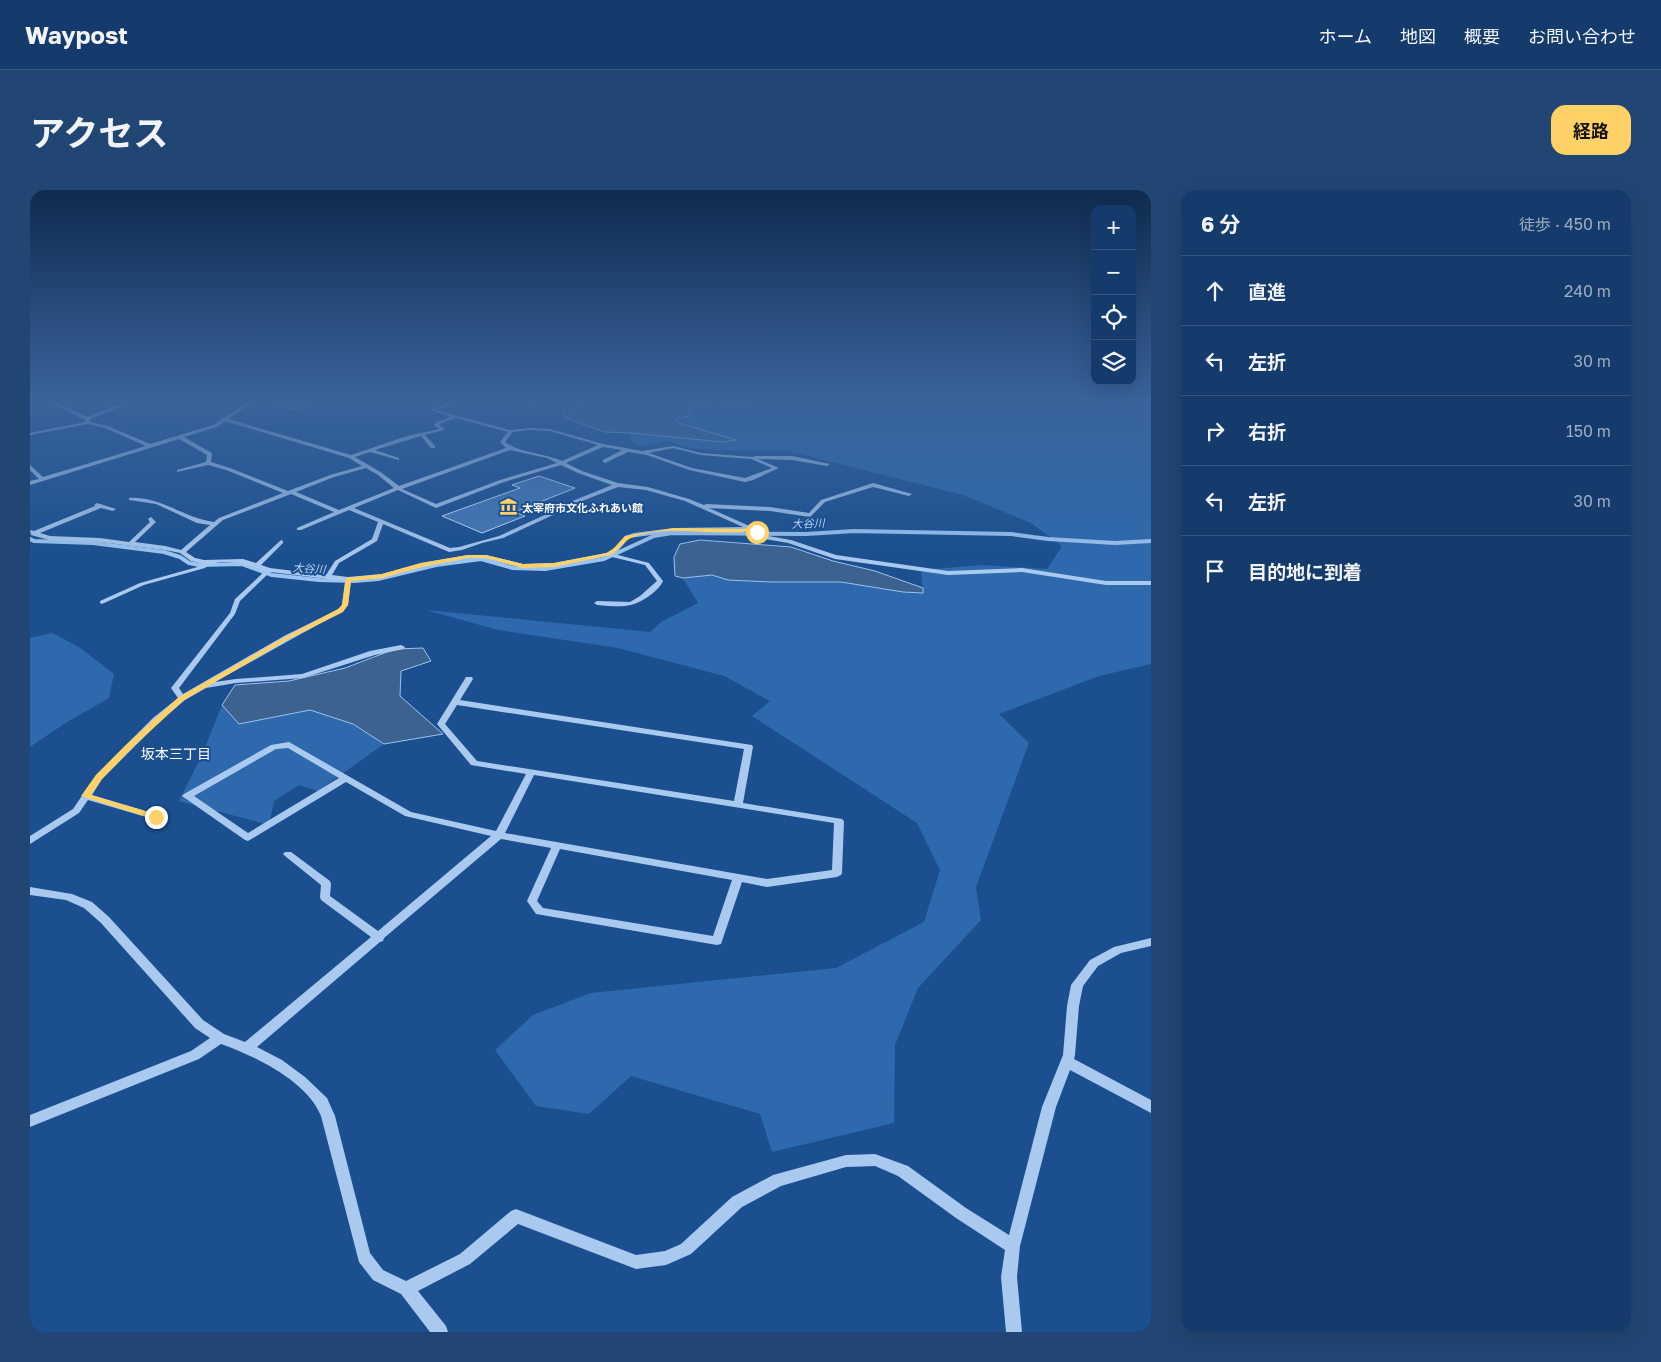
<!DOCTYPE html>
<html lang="ja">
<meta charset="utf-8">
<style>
body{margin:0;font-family:"Golos Text","Noto Sans JP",sans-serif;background:#214673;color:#f1f3f6}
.controls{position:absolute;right:15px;top:15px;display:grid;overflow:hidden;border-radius:10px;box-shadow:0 5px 20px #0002}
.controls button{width:45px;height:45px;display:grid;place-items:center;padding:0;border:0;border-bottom:1px solid #33557e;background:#143b6b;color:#f1f3f6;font:25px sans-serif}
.stop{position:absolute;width:15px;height:15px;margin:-11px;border:4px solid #ffd166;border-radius:50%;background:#fff}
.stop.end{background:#ffd166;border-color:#fff;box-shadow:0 1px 5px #0008}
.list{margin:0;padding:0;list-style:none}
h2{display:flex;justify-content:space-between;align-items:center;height:65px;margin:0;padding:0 20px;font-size:21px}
h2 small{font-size:16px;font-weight:400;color:#9dadc1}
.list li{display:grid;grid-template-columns:32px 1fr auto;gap:15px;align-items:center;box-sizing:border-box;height:70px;padding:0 20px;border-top:1px solid #33557e}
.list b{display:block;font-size:19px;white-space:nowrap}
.list em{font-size:16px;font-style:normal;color:#9dadc1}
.icon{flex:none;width:28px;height:28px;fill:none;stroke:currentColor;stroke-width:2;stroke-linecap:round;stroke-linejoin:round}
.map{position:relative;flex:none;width:1121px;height:1142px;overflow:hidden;border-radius:15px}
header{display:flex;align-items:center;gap:30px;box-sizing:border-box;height:70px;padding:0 25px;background:#143b6b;border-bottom:1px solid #33557e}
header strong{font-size:24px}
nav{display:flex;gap:28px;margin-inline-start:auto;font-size:18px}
.intro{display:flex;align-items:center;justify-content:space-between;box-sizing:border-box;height:120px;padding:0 30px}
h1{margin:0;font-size:35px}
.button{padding:12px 22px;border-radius:15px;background:#ffd166;color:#111;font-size:18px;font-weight:700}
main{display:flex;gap:30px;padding:0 30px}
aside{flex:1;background:#143b6b;border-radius:15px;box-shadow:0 5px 20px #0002}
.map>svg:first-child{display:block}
</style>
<header>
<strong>Waypost</strong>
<nav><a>ホーム</a><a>地図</a><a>概要</a><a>お問い合わせ</a></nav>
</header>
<div class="intro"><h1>アクセス</h1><a class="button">経路</a></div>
<main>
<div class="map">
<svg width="1121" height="1142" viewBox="0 0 1121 1142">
<rect width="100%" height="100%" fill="#1b4f8f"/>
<path fill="#2e69ad" d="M696,208H1121V474L1069,486L969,524L999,553L946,697L951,730L888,798L865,855L864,933L742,962L730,924L601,886L559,924L506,916L465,860L503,825L561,803L806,778L894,732L910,680L887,633L722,526L740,511L694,486L588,458L468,440L396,420L620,442L631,432L668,413L653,388L682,385L698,390L811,392L873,402L893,403L891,380L952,375L1017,379L1032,356L1001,333L933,305L758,261L688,260L660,258L637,251L611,256L601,251V243L692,252L704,250L649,233L644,228L660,226L657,219L686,212L719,213Z
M22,443L49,457L84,484L79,508L37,532L0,557V448Z
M192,515L209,534L280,520L323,534L354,554L288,601L269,595L244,611L239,635L149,611L171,567Z"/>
<path fill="#3c6290" stroke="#9cc4f0" d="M416,208H528L505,214L473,210L429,211Z
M611,208H696L722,214L686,212L657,219L661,226L645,228L649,233L706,250L693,252L601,243L575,242L535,228L533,223L581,209L597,211Z
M670,350L761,357L803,371L845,381L893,398V403L873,402L811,392H741L698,390L682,385L653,388L645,386L644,367L650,354Z
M393,458L401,471L371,481L370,506L413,544L354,554L323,534L280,520L209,534L192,515L205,495L259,491L315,478L365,459Z"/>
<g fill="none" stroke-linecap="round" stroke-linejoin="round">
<path stroke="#9cc4f0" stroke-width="4" d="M0,349L4,351L63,353L134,362L150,367L159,373L169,375L212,374L242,385L289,390L325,391L348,389L406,375L451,369L483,378L515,379L574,369L624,346L642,343L776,344L824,341L981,344L1018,349L1085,353L1121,351"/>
</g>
<path fill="#4478b7" stroke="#cfe3fa" d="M262,208H281L286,210L274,213Z
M255,209L268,213L283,211L288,212L264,220L248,214L240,215Z
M509,286L545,298L485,322L495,326L452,343L412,326L490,298L482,295Z"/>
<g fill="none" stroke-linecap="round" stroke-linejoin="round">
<path fill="#a9c9ee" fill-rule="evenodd" d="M12,208H17L57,227L82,217L70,212V210L86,216L118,208H125L90,217L59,230L60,232L78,236L120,254L183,235L191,230V228H194L223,208H228L198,229L321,265L377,246L409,239L404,235L406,232L421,227L399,220L419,213L422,211L424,212L423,215L406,220L480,240L499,238L520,239L573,254L612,261L643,256L671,263L723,267L725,266H762L800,274L797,276L762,270L728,269L749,278L723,290L715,292L659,280L617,265L598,262L575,273L573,272V270L592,260L573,257L536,273L552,281L588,293L618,297L659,309L674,315L676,314L740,317L779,323L791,310L843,293L882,304L879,306L843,297L795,312L780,327L740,321L679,318L724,338L733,345L761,350L806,365L918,381L992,378L1076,391H1121V395H1076L992,382L918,385L805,369L758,353L729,348L721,341L644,342L599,348L588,361L584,364L619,373L633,391C631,396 627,399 623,403C603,419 591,417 567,415L564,413L567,411L600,412L610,406L627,391L615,375L578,366L524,377L493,378L456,369H438L392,377L352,388L321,391L318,415L313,421L260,450L185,492L206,489L272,484L340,461L371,455L375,457L374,459L345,465L273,488L206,493L176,498L155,510L129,532L72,589L62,605L129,625L131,627L129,629H123L58,610L49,623L0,654V646L43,619L66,585L123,528L148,508L141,498L200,423L205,409L235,381C219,375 189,366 175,378L114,395L72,414L70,413V411L110,393L171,376L173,374L161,371L150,363L135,360L70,352L19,350L1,345L0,340L4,341L65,316L64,315L67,313L86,319L83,321L71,318L10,343L20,346L70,348L99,352L120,332L118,329L121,327L126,332L105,352L135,356L151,360L180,335L167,333L126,314L99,310V308C130,306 154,328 184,332L189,328L253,303L196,280L178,275L147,282V280L176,272L177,265L149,249L0,295V291L9,289L0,280V275L13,287L116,256L75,238L58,234L0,245V243L55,232V230ZM426,228L478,242L470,252L476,258L369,296L352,283L325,267L340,262L369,270V268L345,260L391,246L401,258H405V256L395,245L414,240V238L409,235L410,234ZM195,231L319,268L332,276L300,285L258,301L200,278L181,272L182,263L154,247L187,237ZM499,240L520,241L568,255L532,271C514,263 490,263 475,252L483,242ZM643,258L671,265L721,269L742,278L715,288L662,278L619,263ZM480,260L517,268L527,273L470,290L406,314L372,299ZM531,275L548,283L582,295L525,318L519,323L469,346L429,357L420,358L324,318L368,300L406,318L474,292ZM336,278L348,285L364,298L309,320L266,302L304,287ZM588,297L616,300L655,311L713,337L644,338L604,343L595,346L584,359L576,363L524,373L493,374L456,365H438L391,373L352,384L318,387L302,385L309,373L347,351L353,334L419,362L432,360L452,353L473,348L523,325L529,320ZM261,304L304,322L267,338V340H271L319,320L348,332L342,349L305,371L296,385L240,378L231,375L253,353V351L251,350L226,373L213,369L174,370L165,368L156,362L193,330ZM240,382L315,391L312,415L309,419L254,446L153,504L149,498L205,424L210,411Z
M154,208H160L165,210L163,211Z
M436,487H442L443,489L430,510L722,555L723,557L713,613L812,629L814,631L812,683L811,685L807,687L737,697L712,692L692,751L691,754L687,755L506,724L497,711L521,658L471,649L354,748L353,751L350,752L227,857L252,870L275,887L297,908L305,926L340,1063L353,1080L376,1091L430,1064L481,1021L486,1019L606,1065L635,1061L651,1054L702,1007L743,985L816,965L845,964L878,976L936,1018L979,1045L1012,917L1033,865L1037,816L1041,795L1060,770L1084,757L1121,748V756L1091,763L1068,776L1053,796L1049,816L1045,865L1044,869L1121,910V923L1040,880L1026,917L990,1056L987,1087L992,1142H976L971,1087L975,1060L926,1028L868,986L845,976L816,977L751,996L712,1017L661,1064L636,1075L606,1079L488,1034L440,1074L388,1101L416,1136L418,1142H400L371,1104L343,1090L329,1072L291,926C277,891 225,866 191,854L169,869L0,937V925L161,861L180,848L165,838L71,733L54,718L36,710L0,705V697L42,704L62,712L79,727L173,830L194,844L215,852L341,747L291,710L290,707L291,695L255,666L253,664L255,662H261L300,691L301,694L300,706L348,741L461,646L375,626L316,592L218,651L215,650L152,606L154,604L241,555L259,552L381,622L466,641L496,584L441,575L407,534ZM427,515L714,559L704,611L447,571L415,534ZM258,558L309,588L218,643L164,606L246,559ZM504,585L804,633L802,680L737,689L475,643ZM530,659L702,690L683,746L513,718L507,711Z"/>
</g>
<linearGradient id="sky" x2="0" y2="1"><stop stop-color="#0f2b4f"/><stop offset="0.57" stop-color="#39639b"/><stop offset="1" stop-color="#39639b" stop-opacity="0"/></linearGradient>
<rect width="1121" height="368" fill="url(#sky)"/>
<path fill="#ffd166" d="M644,338L711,339L722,338L729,342L727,344L721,341C682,347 638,333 601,348C594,351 588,361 580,365L524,377L493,378L456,368H438L392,377L352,388L321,391L318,415L313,422L259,449L154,510L104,556L72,589L61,605L129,625V629H123L51,606L66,585L98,553L149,507L255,447L308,419L312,415L316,388L352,384L391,373L438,365H456L493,374L524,373L577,363L584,358L595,346Z"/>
<defs>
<symbol id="museum-bare" viewBox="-9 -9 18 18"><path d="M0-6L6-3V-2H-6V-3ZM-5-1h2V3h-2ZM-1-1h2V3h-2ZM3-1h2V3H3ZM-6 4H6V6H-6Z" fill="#ffd166" stroke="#1b4f8f" stroke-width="2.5" paint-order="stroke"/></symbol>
</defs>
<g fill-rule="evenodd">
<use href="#museum-bare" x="466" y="304" width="25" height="25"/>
</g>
<g text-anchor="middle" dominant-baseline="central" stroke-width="4" stroke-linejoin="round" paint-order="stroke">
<g font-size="11" font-weight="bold" fill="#fff" stroke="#1b4f8f" text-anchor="start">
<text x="492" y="317">太宰府市文化ふれあい館</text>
</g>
<g font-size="11" font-style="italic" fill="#b5d3f5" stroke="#1b4f8f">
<text transform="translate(778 333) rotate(-2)">大谷川</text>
<text transform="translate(279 378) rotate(4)">大谷川</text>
</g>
<g font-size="14" fill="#fff" stroke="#1b4f8f">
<text x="146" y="563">坂本三丁目</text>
</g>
</g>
</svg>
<div class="controls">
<button>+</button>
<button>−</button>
<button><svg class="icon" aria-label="locate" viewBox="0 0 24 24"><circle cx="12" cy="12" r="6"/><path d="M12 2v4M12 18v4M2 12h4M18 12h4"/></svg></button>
<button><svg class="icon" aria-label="layers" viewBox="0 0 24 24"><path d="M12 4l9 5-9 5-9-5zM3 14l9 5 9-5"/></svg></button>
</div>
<div class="stop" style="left:727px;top:342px"></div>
<div class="stop end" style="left:126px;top:627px"></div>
</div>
<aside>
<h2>6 分<small>徒歩 · 450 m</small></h2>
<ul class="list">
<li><svg class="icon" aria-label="ahead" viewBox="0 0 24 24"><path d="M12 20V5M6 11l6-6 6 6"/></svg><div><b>直進</b></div><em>240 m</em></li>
<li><svg class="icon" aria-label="left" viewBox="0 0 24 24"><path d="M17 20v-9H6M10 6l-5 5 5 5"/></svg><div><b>左折</b></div><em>30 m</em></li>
<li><svg class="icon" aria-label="right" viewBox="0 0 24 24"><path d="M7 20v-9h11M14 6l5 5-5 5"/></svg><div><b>右折</b></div><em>150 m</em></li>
<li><svg class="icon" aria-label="left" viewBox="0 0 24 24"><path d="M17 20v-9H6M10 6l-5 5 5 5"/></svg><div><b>左折</b></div><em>30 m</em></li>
<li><svg class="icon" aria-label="arrive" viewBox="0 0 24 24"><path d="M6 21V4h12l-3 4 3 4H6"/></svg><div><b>目的地に到着</b></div></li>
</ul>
</aside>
</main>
